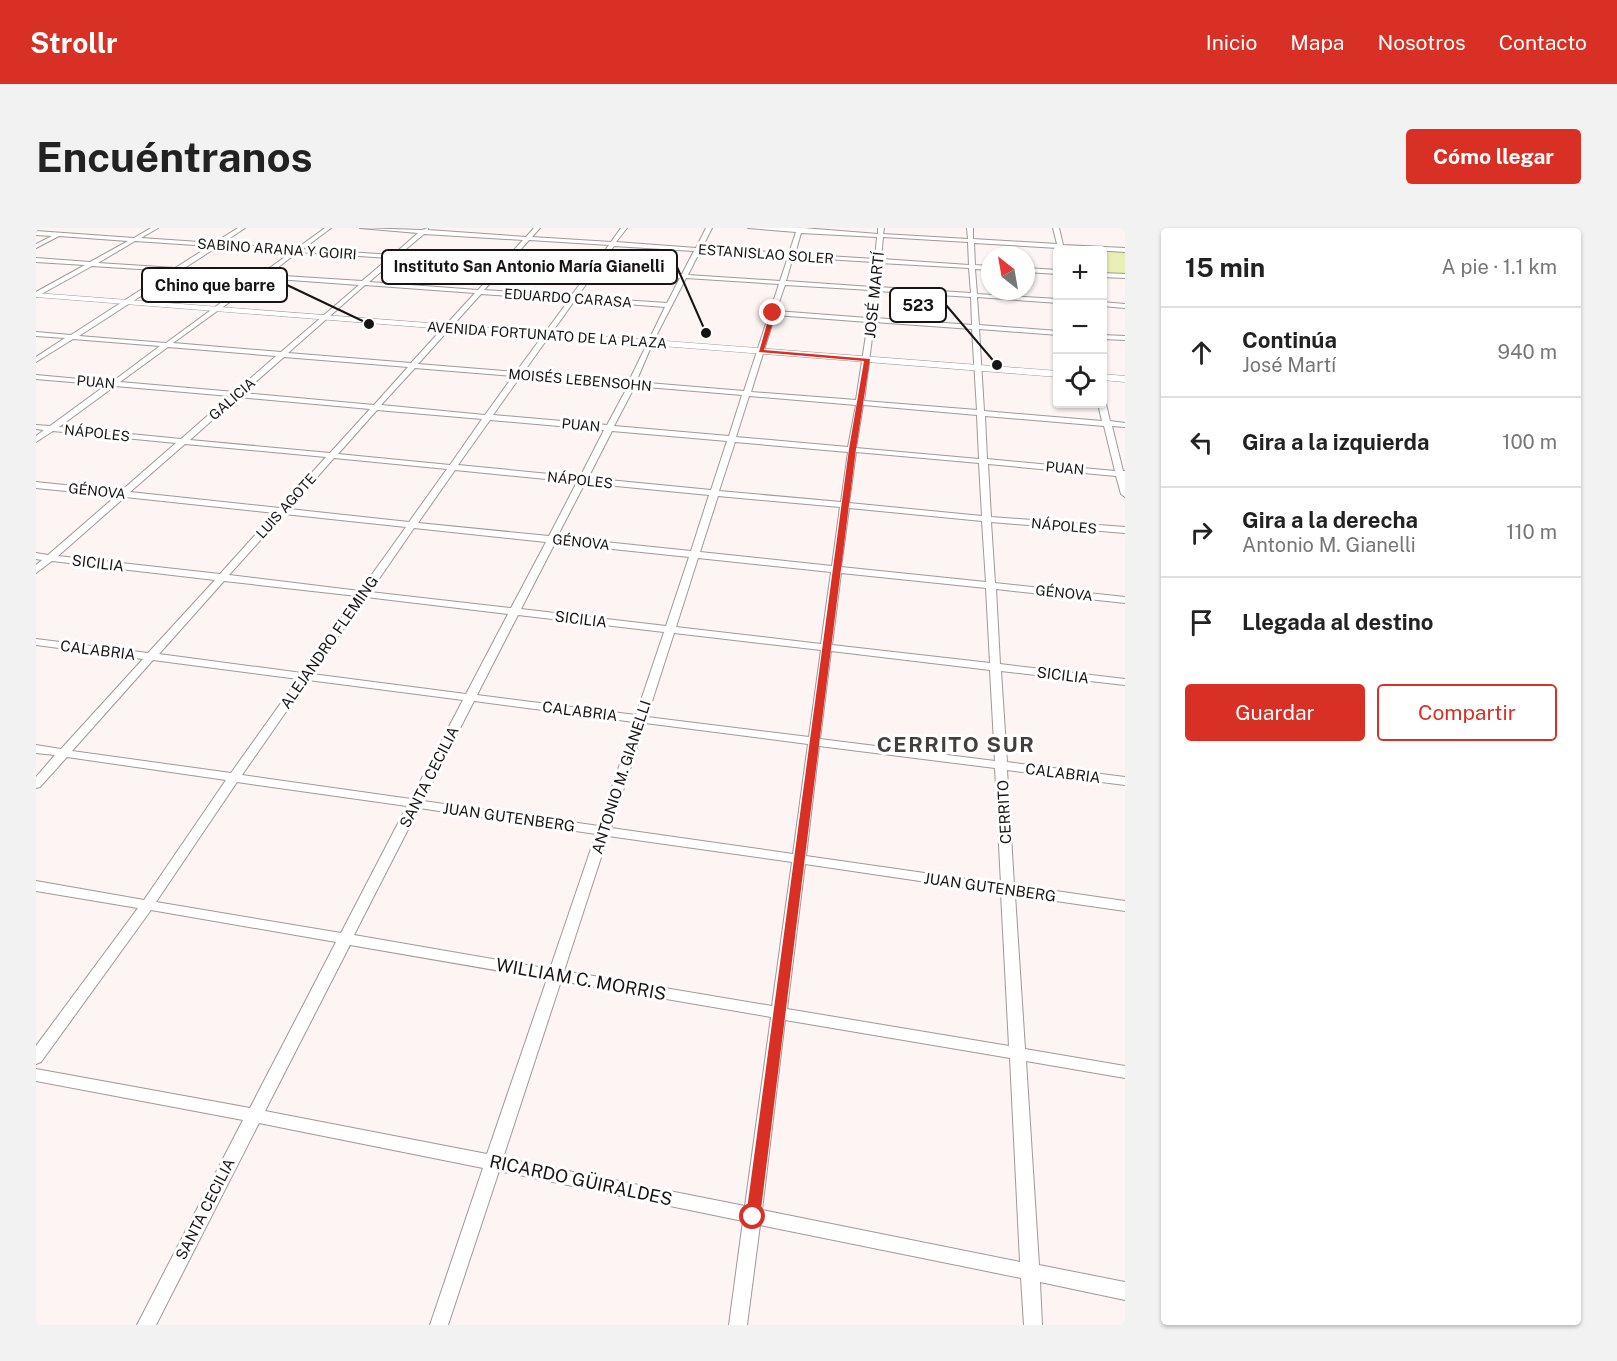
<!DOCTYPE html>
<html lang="es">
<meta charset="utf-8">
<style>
body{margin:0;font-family:"Public Sans",sans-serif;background:#f2f2f2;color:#222}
.controls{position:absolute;right:18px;top:18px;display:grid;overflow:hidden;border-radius:6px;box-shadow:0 2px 4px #0004}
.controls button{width:54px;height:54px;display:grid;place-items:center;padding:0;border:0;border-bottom:2px solid #e0e0e0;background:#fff;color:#222;font:30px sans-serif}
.compass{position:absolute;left:945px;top:18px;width:54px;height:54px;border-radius:50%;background:#fff;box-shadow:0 2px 4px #0004;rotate:329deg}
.stop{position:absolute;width:18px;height:18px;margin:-14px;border:4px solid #d93025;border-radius:50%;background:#fff}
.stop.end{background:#d93025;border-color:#fff;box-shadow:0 2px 6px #0008}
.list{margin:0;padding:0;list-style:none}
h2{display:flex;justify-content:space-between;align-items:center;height:78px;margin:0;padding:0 24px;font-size:26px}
h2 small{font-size:20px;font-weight:400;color:#767676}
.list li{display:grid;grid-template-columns:39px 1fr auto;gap:18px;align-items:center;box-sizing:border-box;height:90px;padding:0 24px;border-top:2px solid #e0e0e0}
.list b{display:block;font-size:22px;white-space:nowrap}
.list p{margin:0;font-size:20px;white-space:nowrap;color:#767676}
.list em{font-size:20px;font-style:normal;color:#767676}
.actions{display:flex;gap:12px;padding:18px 24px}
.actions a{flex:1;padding:14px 0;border:2px solid #d93025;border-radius:6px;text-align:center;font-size:21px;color:#d93025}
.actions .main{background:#d93025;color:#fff}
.icon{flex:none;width:33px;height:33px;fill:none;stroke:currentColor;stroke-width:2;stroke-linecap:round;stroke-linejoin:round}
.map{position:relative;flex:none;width:1089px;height:1097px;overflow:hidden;border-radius:6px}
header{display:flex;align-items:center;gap:36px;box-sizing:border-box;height:84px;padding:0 30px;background:#d93025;color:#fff}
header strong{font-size:28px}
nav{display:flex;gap:33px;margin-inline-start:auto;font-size:21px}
.intro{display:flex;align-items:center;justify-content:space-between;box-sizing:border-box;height:144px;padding:0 36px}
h1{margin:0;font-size:42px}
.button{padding:15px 27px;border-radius:6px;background:#d93025;color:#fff;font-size:21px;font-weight:700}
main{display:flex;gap:36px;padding:0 36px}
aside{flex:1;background:#fff;border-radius:6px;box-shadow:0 2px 4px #0004}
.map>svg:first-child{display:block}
</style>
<header>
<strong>Strollr</strong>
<nav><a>Inicio</a><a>Mapa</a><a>Nosotros</a><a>Contacto</a></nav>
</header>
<div class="intro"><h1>Encuéntranos</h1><a class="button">Cómo llegar</a></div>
<main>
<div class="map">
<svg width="1089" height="1097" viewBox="0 0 1089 1097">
<rect width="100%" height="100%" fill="#fcf5f3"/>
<path fill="#eaefb7" d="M1024,18L1089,22V48L1067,47L1066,22H1025Z"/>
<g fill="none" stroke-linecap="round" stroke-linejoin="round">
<defs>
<path id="minor" d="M115,0H122L105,10L178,15L202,0H209L185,16L260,21L289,0H295L267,21L357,27L382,5L324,0L386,2L392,0V2L490,9L498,0H504L496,9L575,14L585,0H591L580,14L660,20L670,0H676L666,20L753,25L760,4L712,0H767L842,6V0H848L847,6L932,11L931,0H937V11L1021,16L1017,0H1023L1027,17L1089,20V24L1027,20V22H1023L1022,20L938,15L939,37L954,38V42L939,41L941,66L1022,71V75L941,69L943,97L1022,103V107L943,101L948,183L1066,193L1062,176L1066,174L1070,176L1074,193L1089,195V199L1076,198L1087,243H1089V269L1085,266L1080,248L952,236L955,289L1089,299V305L955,294L959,355L1089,369V375L960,361L964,436L1089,451V457L965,443L971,534L1089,549V557L971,542L978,657L1089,673V683L979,667L989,821L1089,838V850L990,833L1003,1037L1089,1054V1072L1004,1054L1006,1097H988L985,1050L724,997L711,1097H693L707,993L463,943L412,1097H394L447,940L223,895L120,1097H101L207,892L0,853V841L214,880L300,714L115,682L5,834L0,836V818L102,680L0,663V653L108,672L190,552L31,529L4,559L0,560V549L19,527L0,525V517L25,521L107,431L0,417V411L112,425L179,352L16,333L0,345V337L6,332L0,331V325L12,327L80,268L0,260V254L85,263L140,215L17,203L0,214V208L8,202L0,201V197L14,198L70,157L0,151V147L76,154L124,118L37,111L0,134V129L29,110L0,108V104L35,107L134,43L56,38L0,69V64L49,37L0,34V30L54,34L92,13L23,8L0,20V16L16,8L0,7V3L98,10ZM765,5L841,9L839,31L759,26ZM388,6L487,12L467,34L363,27ZM847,9L932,14L933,37L845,31ZM493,12L573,17L556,40L473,35ZM99,13L174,18L139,40L62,35ZM578,18L658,23L646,46L562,41ZM181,19L256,24L225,46L147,41ZM664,23L752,29L744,53L652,47ZM262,24L353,30L326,53L232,47ZM757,29L838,34L836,59L750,53ZM360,31L464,38L442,62L333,54ZM844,35L933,40L935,65L842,59ZM470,38L553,44L535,68L448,62ZM142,44L220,49L130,115L43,108ZM559,44L644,50L631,75L541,69ZM227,50L323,57L245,124L137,115ZM650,50L743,56L708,163L600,154L617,114ZM329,57L439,65L375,135L252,125ZM749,57L835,62L832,90L740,83ZM841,63L935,69L936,97L839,90ZM445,66L533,72L480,144L382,136ZM539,72L629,79L593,153L487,145ZM739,87L832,94L820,172L715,164ZM838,94L936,101L941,182L828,173ZM132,119L240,128L199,164L84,154ZM248,129L372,139L338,177L207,165ZM379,140L477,148L449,187L345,177ZM484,149L592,158L571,197L457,187ZM79,158L194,168L145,211L23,199ZM599,158L706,167L693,208L578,198ZM713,168L820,177L812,219L700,209ZM202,169L334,181L294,225L154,212ZM827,177L941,187L943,231L820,220ZM341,182L446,191L414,237L302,226ZM949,188L1068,198L1079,243L951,231ZM454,192L568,202L544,249L422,237ZM576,203L691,213L675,262L552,250ZM699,214L812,224L805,274L683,263ZM149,216L290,229L244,280L94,264ZM820,224L943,235L946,288L813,275ZM298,230L411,241L373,294L253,281ZM419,242L541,254L513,308L382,295ZM549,255L673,267L655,323L521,309ZM682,268L804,279L796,338L664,324ZM89,269L239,285L184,346L22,328ZM813,280L946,293L950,354L805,339ZM248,286L370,299L324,363L193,347ZM378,300L510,314L475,380L334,364ZM519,315L653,329L630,398L485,381ZM662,330L795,344L785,416L640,399ZM805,345L950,360L954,435L796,417ZM188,353L321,368L266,445L123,426ZM330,369L472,386L430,466L276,446ZM482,387L628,404L600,487L441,467ZM638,405L785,422L773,509L611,489ZM795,423L954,442L959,533L784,511ZM117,432L262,451L195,545L36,523ZM272,452L427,472L375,571L206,547ZM438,473L598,494L563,598L387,573ZM609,495L772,516L757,626L575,600ZM783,518L959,540L965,656L770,628ZM201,554L371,578L305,705L120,674ZM383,580L560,606L514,741L318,707ZM572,608L756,634L736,778L528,743ZM769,636L965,665L973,818L751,781ZM314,717L511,751L451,926L229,883ZM525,753L735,789L709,978L467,930ZM749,792L974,830L984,1034L726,982Z
M990,40L1022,42V46L990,44Z
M1066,45L1089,46V50L1066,49Z
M1066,74L1089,76V80L1066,78Z
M1066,107L1089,108V112L1066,111Z"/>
<path id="major" d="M0,65L1022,143V149L0,69Z
M1066,146L1089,148V154L1066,152Z"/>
</defs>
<use href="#minor" stroke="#9f9997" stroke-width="2"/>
<use href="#major" stroke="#9f9997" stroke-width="1"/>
<use href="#minor" fill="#fff" fill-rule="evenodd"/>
<use href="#major" fill="#fff" fill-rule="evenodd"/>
</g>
<path fill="#d93025" d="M737,84L740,85L728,122L834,131L820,221L724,989L722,994L717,995L712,994L710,989L813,221L828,133L723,124L734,85Z"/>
<g text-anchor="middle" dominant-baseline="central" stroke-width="6" stroke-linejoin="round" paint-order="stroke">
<g font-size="14" fill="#171414" stroke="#fff">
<text transform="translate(241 21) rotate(4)">SABINO ARANA Y GOIRI</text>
<text transform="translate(730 26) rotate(4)">ESTANISLAO SOLER</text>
<text transform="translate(532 70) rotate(4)">EDUARDO CARASA</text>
<text transform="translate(511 107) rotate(4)">AVENIDA FORTUNATO DE LA PLAZA</text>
<text transform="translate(544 152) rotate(5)">MOISÉS LEBENSOHN</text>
<text transform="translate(60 154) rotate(5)">PUAN</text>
<text transform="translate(196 171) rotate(-41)">GALICIA</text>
<text transform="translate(545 197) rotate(5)">PUAN</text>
<text transform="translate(61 205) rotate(6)">NÁPOLES</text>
<text transform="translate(1029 240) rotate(5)">PUAN</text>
<text transform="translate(544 252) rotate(6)">NÁPOLES</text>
<text transform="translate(61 263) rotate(6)">GÉNOVA</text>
<text transform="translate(250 278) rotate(-48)">LUIS AGOTE</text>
<text transform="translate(1028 298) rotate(5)">NÁPOLES</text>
<text transform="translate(545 314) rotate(6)">GÉNOVA</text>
<text transform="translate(1028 365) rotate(6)">GÉNOVA</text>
</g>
<g font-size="15" fill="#171414" stroke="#fff">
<text transform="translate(838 67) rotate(-84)">JOSÉ MARTÍ</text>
<text transform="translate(62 335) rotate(7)">SICILIA</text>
<text transform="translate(545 391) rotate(7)">SICILIA</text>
<text transform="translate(293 414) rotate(-55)">ALEJANDRO FLEMING</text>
<text transform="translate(62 422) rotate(7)">CALABRIA</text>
<text transform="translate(1027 447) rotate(7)">SICILIA</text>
<text transform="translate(544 483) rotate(7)">CALABRIA</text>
<text transform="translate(1027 545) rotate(7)">CALABRIA</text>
<text transform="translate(393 549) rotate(-63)">SANTA CECILIA</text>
<text transform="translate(585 549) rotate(-72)">ANTONIO M. GIANELLI</text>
<text transform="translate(968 584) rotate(-93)">CERRITO</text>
<text transform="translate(473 589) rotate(8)">JUAN GUTENBERG</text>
<text transform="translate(954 659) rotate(8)">JUAN GUTENBERG</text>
<text transform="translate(169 981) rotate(-63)">SANTA CECILIA</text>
</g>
<g font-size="18" fill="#171414" stroke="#fff">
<text transform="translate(545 751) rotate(10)">WILLIAM C. MORRIS</text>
<text transform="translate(545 952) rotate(12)">RICARDO GÜIRALDES</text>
</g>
<g font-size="21" font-weight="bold" letter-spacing="1.5" fill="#443f3d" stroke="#fff">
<text x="920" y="516">CERRITO SUR</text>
</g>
</g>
<path fill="none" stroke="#171414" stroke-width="2" d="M670 105L641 39M333 96L251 57M961 137L910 77"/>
<g fill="#171414" stroke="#fff" stroke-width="2">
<circle cx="670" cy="105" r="6"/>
<circle cx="333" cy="96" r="6"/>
<circle cx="961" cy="137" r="6"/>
</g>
<g fill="#fff" stroke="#171414" stroke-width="2">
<rect x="346" y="22" width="295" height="34" rx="6"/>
<rect x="106" y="40" width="145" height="34" rx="6"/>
<rect x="854" y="60" width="56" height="34" rx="6"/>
</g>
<g font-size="16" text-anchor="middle" font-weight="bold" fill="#171414">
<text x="493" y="44">Instituto San Antonio María Gianelli</text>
<text x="179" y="63">Chino que barre</text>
<text x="882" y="83">523</text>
</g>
</svg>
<div class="controls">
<button>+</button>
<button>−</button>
<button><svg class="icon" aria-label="locate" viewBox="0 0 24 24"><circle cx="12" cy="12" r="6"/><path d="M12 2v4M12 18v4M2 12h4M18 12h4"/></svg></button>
</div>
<svg class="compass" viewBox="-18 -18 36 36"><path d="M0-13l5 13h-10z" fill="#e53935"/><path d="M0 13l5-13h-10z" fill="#767676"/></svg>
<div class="stop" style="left:717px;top:989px"></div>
<div class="stop end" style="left:737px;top:85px"></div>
</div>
<aside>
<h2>15 min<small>A pie · 1.1 km</small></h2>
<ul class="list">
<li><svg class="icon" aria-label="ahead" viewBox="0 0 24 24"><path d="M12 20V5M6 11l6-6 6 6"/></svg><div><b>Continúa</b><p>José Martí</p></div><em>940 m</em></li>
<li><svg class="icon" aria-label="left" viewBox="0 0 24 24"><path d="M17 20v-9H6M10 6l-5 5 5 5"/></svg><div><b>Gira a la izquierda</b></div><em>100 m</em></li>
<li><svg class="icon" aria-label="right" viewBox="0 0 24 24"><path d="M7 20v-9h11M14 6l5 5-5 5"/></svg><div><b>Gira a la derecha</b><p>Antonio M. Gianelli</p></div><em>110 m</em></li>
<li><svg class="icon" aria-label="arrive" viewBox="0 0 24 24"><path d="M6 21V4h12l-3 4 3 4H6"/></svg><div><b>Llegada al destino</b></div></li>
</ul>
<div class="actions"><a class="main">Guardar</a><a>Compartir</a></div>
</aside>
</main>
